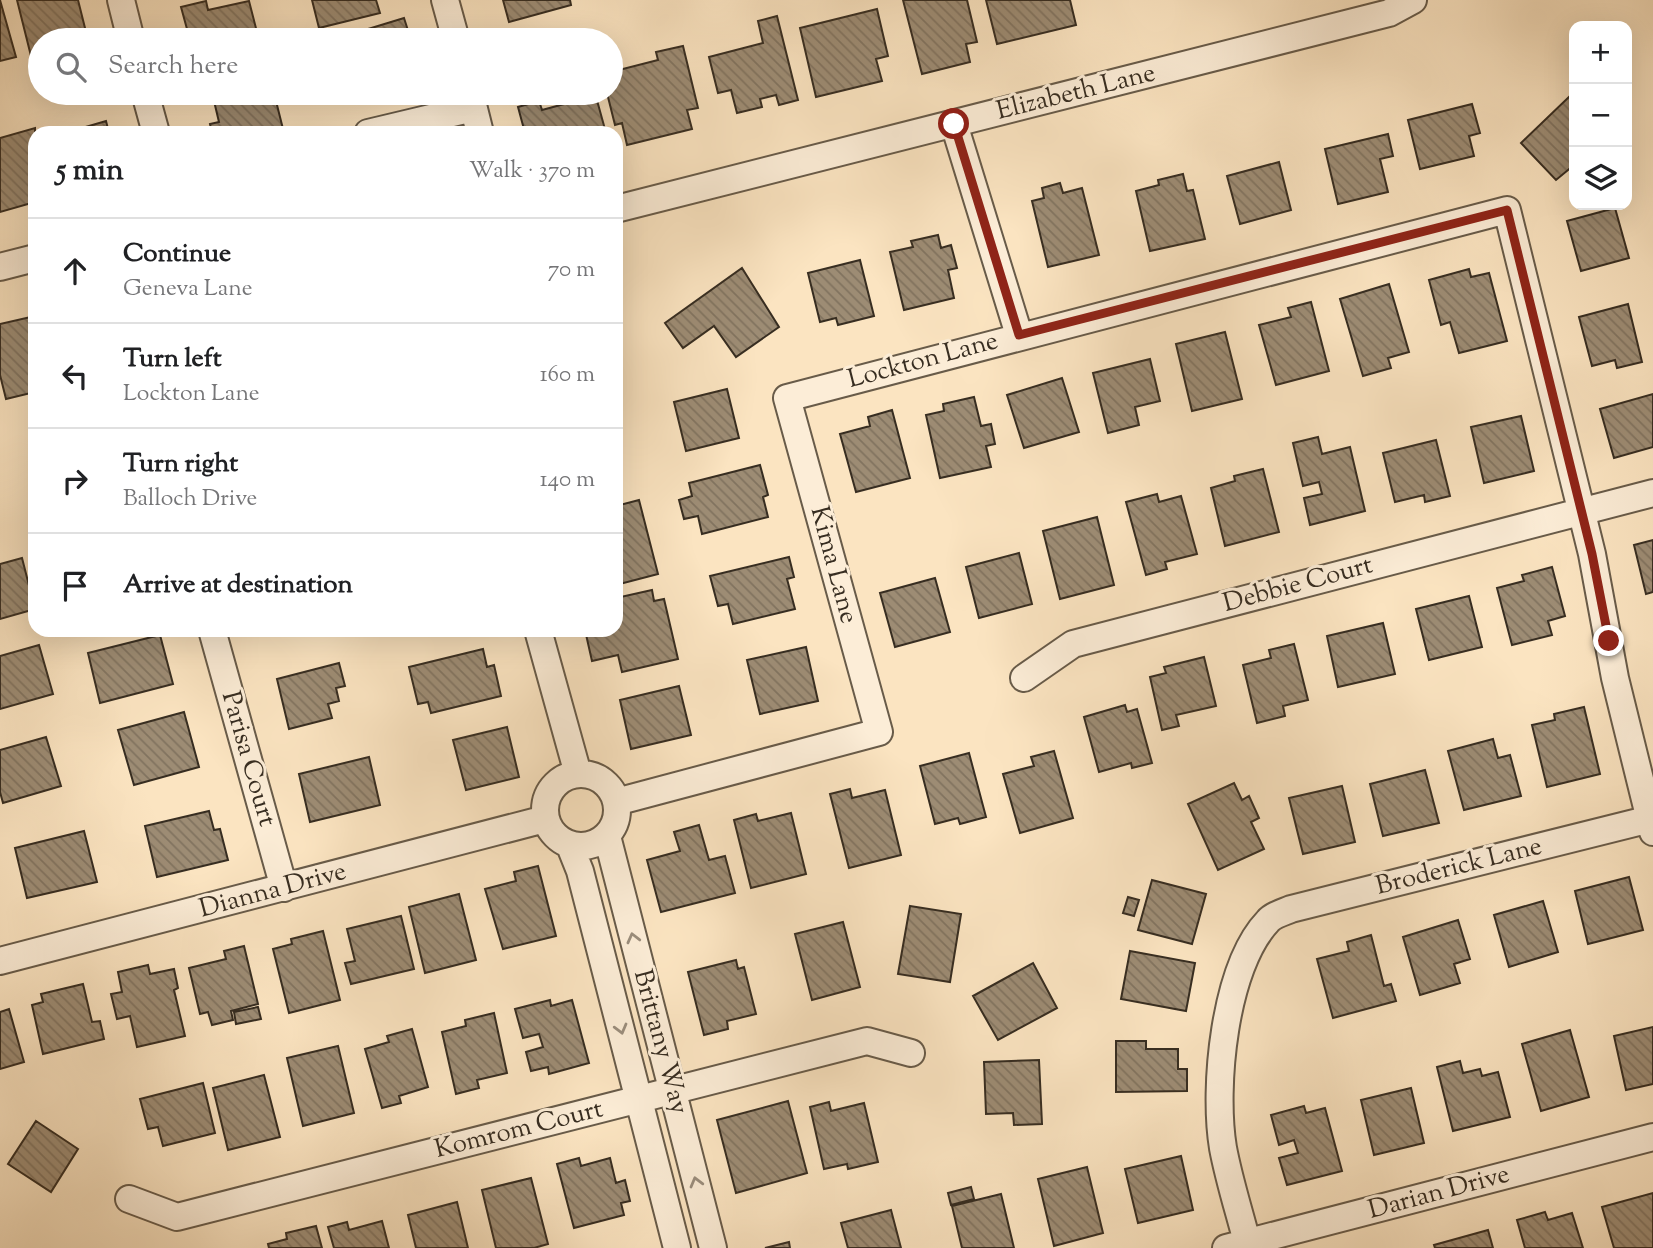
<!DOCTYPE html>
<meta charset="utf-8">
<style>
body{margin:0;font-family:"Sorts Mill Goudy",serif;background:#f6f6f6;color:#202124}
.controls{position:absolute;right:21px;top:21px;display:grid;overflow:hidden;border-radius:14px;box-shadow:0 7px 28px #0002}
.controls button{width:63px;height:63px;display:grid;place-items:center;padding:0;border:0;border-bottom:2px solid #e0e0e0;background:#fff;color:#202124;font:35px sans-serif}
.stop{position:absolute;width:21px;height:21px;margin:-16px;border:5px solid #8f2418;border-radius:50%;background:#fff}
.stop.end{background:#8f2418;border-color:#fff;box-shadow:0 2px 7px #0008}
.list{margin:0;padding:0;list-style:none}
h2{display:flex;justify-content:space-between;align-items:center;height:91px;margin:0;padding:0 28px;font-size:30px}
h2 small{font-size:23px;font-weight:400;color:#757577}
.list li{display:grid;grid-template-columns:46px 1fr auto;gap:21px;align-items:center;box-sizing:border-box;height:105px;padding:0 28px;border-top:2px solid #e0e0e0}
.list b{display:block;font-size:26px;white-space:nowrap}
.list p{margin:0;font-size:23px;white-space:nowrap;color:#757577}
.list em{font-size:23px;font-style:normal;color:#757577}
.icon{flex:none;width:38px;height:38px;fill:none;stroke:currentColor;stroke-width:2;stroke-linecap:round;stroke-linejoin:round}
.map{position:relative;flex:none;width:1653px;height:1248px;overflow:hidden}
.search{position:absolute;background:#fff;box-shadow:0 7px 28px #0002;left:28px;top:28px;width:595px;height:77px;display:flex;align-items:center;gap:18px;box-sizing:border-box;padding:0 24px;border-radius:38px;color:#757577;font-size:26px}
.panel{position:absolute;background:#fff;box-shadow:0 7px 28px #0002;left:28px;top:126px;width:595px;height:511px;border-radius:21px}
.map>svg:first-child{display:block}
</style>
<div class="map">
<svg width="1653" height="1248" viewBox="0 0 1653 1248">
<defs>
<pattern id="building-back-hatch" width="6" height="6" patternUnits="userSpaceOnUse" patternTransform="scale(1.75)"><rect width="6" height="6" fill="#9d8c74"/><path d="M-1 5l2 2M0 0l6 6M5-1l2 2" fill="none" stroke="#81735f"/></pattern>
</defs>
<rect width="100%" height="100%" fill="#fbe4c1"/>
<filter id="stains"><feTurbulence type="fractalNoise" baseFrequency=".00286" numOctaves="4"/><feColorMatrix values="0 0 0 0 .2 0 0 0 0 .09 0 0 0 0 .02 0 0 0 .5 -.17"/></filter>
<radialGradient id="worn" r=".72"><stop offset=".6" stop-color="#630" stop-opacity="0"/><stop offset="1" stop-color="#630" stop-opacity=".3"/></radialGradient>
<path fill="url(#building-back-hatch)" stroke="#372d21" stroke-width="2" d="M0,0L16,57L0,61Z
M17,0H78L88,40H40V62L33,64Z
M312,0H376L380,13L319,28Z
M503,0H570L571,5L509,22Z
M903,0H967L977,42L966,44L970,62L922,74Z
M986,0H1070L1076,25L997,44Z
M206,1L208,10L249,1L259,40H190L181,7Z
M877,9L888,56L876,59L882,81L816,97L800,28Z
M777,16L798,100L779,105L776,95L760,99L762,107L737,113L731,90L718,93L709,57L763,43L758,21Z
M404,18L411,40H332Z
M683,46L698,108L687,110L692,129L627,145L622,123L615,125L607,93H611V72L658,60L656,52Z
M247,93H274L283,129L265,133H212L210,124L219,122L214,101Z
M346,93H379L349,102Z
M595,93L606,133H525L518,107L539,101L542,110L568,103L566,94Z
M1572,94L1574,165L1556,180L1521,143Z
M1472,104L1480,133L1469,136L1474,156L1420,169L1408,120Z
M106,121L109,133H65Z
M35,128V202L0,212V138Z
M1388,134L1393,156L1380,159L1388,192L1338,204L1325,149Z
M1279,162L1291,210L1240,224L1227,176Z
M1183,174L1187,191L1193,190L1205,239L1150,251L1136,191L1159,185L1158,180Z
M1060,183L1063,193L1082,188L1099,255L1048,267L1032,201L1044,198L1042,188Z
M1615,208L1629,258L1581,271L1567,221Z
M938,235L941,248L951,245L957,268L948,270L954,298L904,310L890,252L913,247L911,241Z
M860,260L874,316L838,325L836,318L820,322L808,273Z
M742,268L779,327L736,357L714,326L683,348L665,323Z
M1469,269L1471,277L1489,273L1507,341L1459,353L1450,322L1441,325L1429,280Z
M1389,284L1409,352L1388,358L1391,368L1363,376L1340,299Z
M1311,302L1329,371L1276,385L1259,325L1291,317L1288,308Z
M1628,304L1642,362L1617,368L1615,360L1592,366L1579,317Z
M35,316V392L6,399L0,375V324Z
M1225,332L1242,399L1192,411L1176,344Z
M1150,359L1160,401L1135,407L1139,425L1108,433L1093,373Z
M1062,378L1079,432L1024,448L1007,395Z
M727,389L739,438L686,451L674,402Z
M1653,394V447L1614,458L1600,409Z
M974,397L981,426L991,424L995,444L986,446L991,467L940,478L926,415L944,411L943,404Z
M892,410L910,478L856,492L840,434L870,426L868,417Z
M1521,416L1534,471L1484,483L1471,427Z
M1318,437L1322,454L1350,447L1365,511L1310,525L1304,498L1322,494L1319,482L1303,486L1293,443Z
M1436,440L1450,496L1425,502L1424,495L1395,502L1383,453Z
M760,465L768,495L763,497L768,517L702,534L698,516L684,519L679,500L692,496L689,483Z
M1263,469L1279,532L1225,546L1211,488L1235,481L1234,476Z
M1157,494L1159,502L1181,496L1197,554L1165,562L1167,569L1146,575L1126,502Z
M639,500L658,574L616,585V506Z
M1097,517L1114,585L1060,599L1043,531Z
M1653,540V592L1646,594L1634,545Z
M1019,553L1032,604L979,618L966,567Z
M789,557L794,577L787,579L795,609L733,624L728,604L718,606L710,576Z
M22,558L35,609L0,619V564Z
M1552,567L1565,616L1548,621L1552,635L1512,645L1497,588L1524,581L1522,575Z
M935,578L950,632L895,647L880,593Z
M652,590L654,601L664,599L678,659L622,672L618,655L592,661L585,630H616V598Z
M1469,596L1482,647L1429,660L1416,609Z
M1383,623L1395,674L1338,687L1327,636Z
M160,635L173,684L100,703L88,653Z
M1294,644L1308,700L1283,706L1285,716L1257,723L1243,665L1271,658L1269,650Z
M39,645L53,694L0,709V656Z
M806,647L818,701L760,714L747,660Z
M483,649L487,667L494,665L501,696L431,713L428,702L418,704L409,667Z
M1204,657L1216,706L1176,715L1179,726L1162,730L1150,677L1166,673L1164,667Z
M339,663L345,686L336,688L339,701L328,704L332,718L289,729L277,679Z
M679,686L691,735L631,749L620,700Z
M1125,705L1127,712L1137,709L1152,763L1132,768L1131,763L1099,772L1084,717Z
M1584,707L1600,774L1547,787L1532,725L1555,720L1554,714Z
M184,712L199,767L134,785L118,730Z
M507,727L519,777L466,790L453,740Z
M46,737L61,786L3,803L0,792V750Z
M1493,739L1498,758L1510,755L1521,796L1464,810L1448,751Z
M1054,751L1073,818L1020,833L1003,774L1034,766L1031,757Z
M969,753L986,817L960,824L958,818L935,824L920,766Z
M369,757L380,805L310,822L299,774Z
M1425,770L1439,823L1383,836L1370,784Z
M1234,783L1242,800L1249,796L1259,818L1251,822L1264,849L1218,870L1188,804Z
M1342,786L1355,842L1303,854L1289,798Z
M850,789L852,798L885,790L901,855L849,868L830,794Z
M209,811L214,830L220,829L228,860L157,877L145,826Z
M791,813L806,874L751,888L734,820L756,814L758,821Z
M699,825L709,860L725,856L735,893L661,912L647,860L680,851L674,832Z
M84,831L97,882L27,898L15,848Z
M538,866L556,936L503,949L485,889L516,881L514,872Z
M1629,877L1643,930L1588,944L1575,891Z
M1152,880L1206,894L1192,944L1138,930Z
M459,894L476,960L425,973L409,907Z
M1128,897L1139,900L1134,916L1123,913Z
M1543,901L1558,952L1509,967L1494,915Z
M910,906L961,914L950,982L898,974Z
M401,916L414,969L351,984L345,963L355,961L347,929Z
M1458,920L1470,959L1454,964L1460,983L1420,995L1403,937Z
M843,922L860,987L812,1000L795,934Z
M323,931L340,1000L289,1013L273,949L292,944L291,939Z
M1371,935L1384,986L1391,984L1396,1001L1333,1018L1317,959L1349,951L1347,942Z
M244,946L258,1004L231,1011L233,1020L212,1025L208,1012L200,1014L189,968L226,959L224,951Z
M1130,951L1195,963L1186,1011L1121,999Z
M736,960L738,969L744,967L756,1014L727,1021L728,1029L704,1035L688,972Z
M1033,963L1057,1008L998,1040L973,996Z
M148,965L150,974L174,969L178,988L174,990L185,1036L137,1047L130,1016L117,1019L111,994L122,992L118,972Z
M83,984L92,1022L100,1021L104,1039L43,1054L32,1005L43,1002L41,994Z
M550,1000L551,1006L572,1000L589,1063L549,1074L548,1067L531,1071L526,1052L543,1047L539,1034L523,1038L515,1009Z
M258,1007L261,1019L236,1024L234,1012Z
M9,1009L24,1062L0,1069V1012Z
M494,1013L507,1073L477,1080L479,1088L456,1094L442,1032L466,1026L465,1020Z
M1653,1027V1084L1626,1090L1614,1036Z
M412,1029L428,1087L399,1096L401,1103L382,1108L365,1049L389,1042L387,1036Z
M1570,1030L1589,1097L1541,1111L1522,1044Z
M1116,1041H1146V1049H1178V1069H1187V1091L1116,1092Z
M338,1046L354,1113L303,1126L287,1058Z
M1039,1060L1042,1124L1014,1125L1013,1113L986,1114L984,1062Z
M1460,1061L1463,1073L1480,1069L1482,1076L1498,1072L1510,1117L1453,1131L1437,1067Z
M264,1075L280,1137L228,1150L213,1088Z
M203,1083L215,1133L163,1146L158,1127L148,1129L140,1099Z
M1411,1088L1424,1143L1374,1155L1361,1100Z
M788,1101L807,1173L736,1193L717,1120Z
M829,1102L831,1111L864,1103L878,1162L848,1169L847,1164L824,1169L810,1107Z
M1304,1106L1306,1113L1325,1108L1342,1171L1287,1185L1279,1158L1298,1153L1294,1140L1279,1145L1271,1115Z
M36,1121L78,1149L51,1192L8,1164Z
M1181,1156L1193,1210L1138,1223L1125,1169Z
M579,1158L581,1166L610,1158L616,1183L625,1180L630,1201L621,1203L624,1215L574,1228L557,1164Z
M1087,1167L1103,1233L1054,1246L1038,1179Z
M531,1178L548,1244L534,1248H496L482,1190Z
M971,1187L974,1199L951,1205L948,1193Z
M1653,1193V1248H1614L1602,1207Z
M1001,1194L1014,1248H962L952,1206Z
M457,1202L468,1248H416L408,1215Z
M891,1210L901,1248H848L841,1223Z
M1545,1212L1548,1220L1572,1213L1583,1248H1525L1517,1220Z
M382,1221L389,1248H334L328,1227L347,1222L349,1230Z
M316,1226L322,1248H269L268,1244L287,1239L286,1233Z
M1488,1230L1493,1248H1435L1434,1245Z
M789,1242L790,1248H765Z"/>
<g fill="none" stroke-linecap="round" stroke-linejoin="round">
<defs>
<path id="minor" d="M121,0L131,40
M445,0L456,40
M145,93L156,133
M470,93L480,133
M954,124L1019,335
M368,133L473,108
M616,209L1389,13L1413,0
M0,267L35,258
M212,630L284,888
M538,630L578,774
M1024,678L1073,644L1653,493
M545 810a36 36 0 1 1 72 0a36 36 0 1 1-72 0Z
M616,802L879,732L787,398L1507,210L1592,554L1615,678L1653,832
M607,836L713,1248
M570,846L580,871L677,1248
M0,961L545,819
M129,1199L177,1217L867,1041L911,1053
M1247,1242C1239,1211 1229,1180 1223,1148C1213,1088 1224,967 1268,921C1273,915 1284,912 1291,909L1650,819
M1226,1248L1653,1137"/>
</defs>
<use href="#minor" stroke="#685b49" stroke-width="30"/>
<use href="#minor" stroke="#fcedd7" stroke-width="26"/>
</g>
<defs><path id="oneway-chevron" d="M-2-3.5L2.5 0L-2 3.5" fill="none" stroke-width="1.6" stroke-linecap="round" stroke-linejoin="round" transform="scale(1.75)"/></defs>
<g stroke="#9a8d7c">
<use href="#oneway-chevron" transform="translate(633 938) rotate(-104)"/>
<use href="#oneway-chevron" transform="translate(621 1029) rotate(75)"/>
<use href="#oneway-chevron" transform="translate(696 1182) rotate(-105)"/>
</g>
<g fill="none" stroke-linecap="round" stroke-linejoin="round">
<path stroke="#8f2418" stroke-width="9" d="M954,124L1019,335L1507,210L1592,554L1609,641"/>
</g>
<g text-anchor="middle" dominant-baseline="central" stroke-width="6" stroke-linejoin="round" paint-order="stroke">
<g font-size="26" fill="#372d21" stroke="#fcedd7">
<text transform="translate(1076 93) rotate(-14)">Elizabeth Lane</text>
<text transform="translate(923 361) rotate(-15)">Lockton Lane</text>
<text transform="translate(833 565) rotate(75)">Kima Lane</text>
<text transform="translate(1298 585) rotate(-15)">Debbie Court</text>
<text transform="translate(248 759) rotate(74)">Parisa Court</text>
<text transform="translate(1459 867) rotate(-14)">Broderick Lane</text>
<text transform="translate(273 891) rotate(-15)">Dianna Drive</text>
<text transform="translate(660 1042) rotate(75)">Brittany Way</text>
<text transform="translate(519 1130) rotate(-14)">Komrom Court</text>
<text transform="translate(1439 1193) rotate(-15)">Darian Drive</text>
</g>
</g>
<rect width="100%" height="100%" filter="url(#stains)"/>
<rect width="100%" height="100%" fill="url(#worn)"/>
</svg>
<div class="controls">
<button>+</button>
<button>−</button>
<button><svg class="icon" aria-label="layers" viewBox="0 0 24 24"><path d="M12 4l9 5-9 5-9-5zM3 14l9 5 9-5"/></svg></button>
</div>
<div class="stop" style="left:954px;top:124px"></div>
<div class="stop end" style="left:1609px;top:641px"></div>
<div class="search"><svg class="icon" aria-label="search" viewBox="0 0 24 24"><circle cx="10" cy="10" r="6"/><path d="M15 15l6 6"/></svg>Search here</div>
<section class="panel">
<h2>5 min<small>Walk · 370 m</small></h2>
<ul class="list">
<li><svg class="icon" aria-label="ahead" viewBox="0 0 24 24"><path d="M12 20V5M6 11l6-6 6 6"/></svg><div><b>Continue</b><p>Geneva Lane</p></div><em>70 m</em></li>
<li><svg class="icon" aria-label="left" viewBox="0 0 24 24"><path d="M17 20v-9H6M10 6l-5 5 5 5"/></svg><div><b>Turn left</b><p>Lockton Lane</p></div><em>160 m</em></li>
<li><svg class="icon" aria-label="right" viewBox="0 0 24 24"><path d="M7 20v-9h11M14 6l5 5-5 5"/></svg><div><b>Turn right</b><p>Balloch Drive</p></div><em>140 m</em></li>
<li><svg class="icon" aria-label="arrive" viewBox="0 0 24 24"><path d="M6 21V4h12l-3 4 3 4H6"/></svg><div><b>Arrive at destination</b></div></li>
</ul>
</section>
</div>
